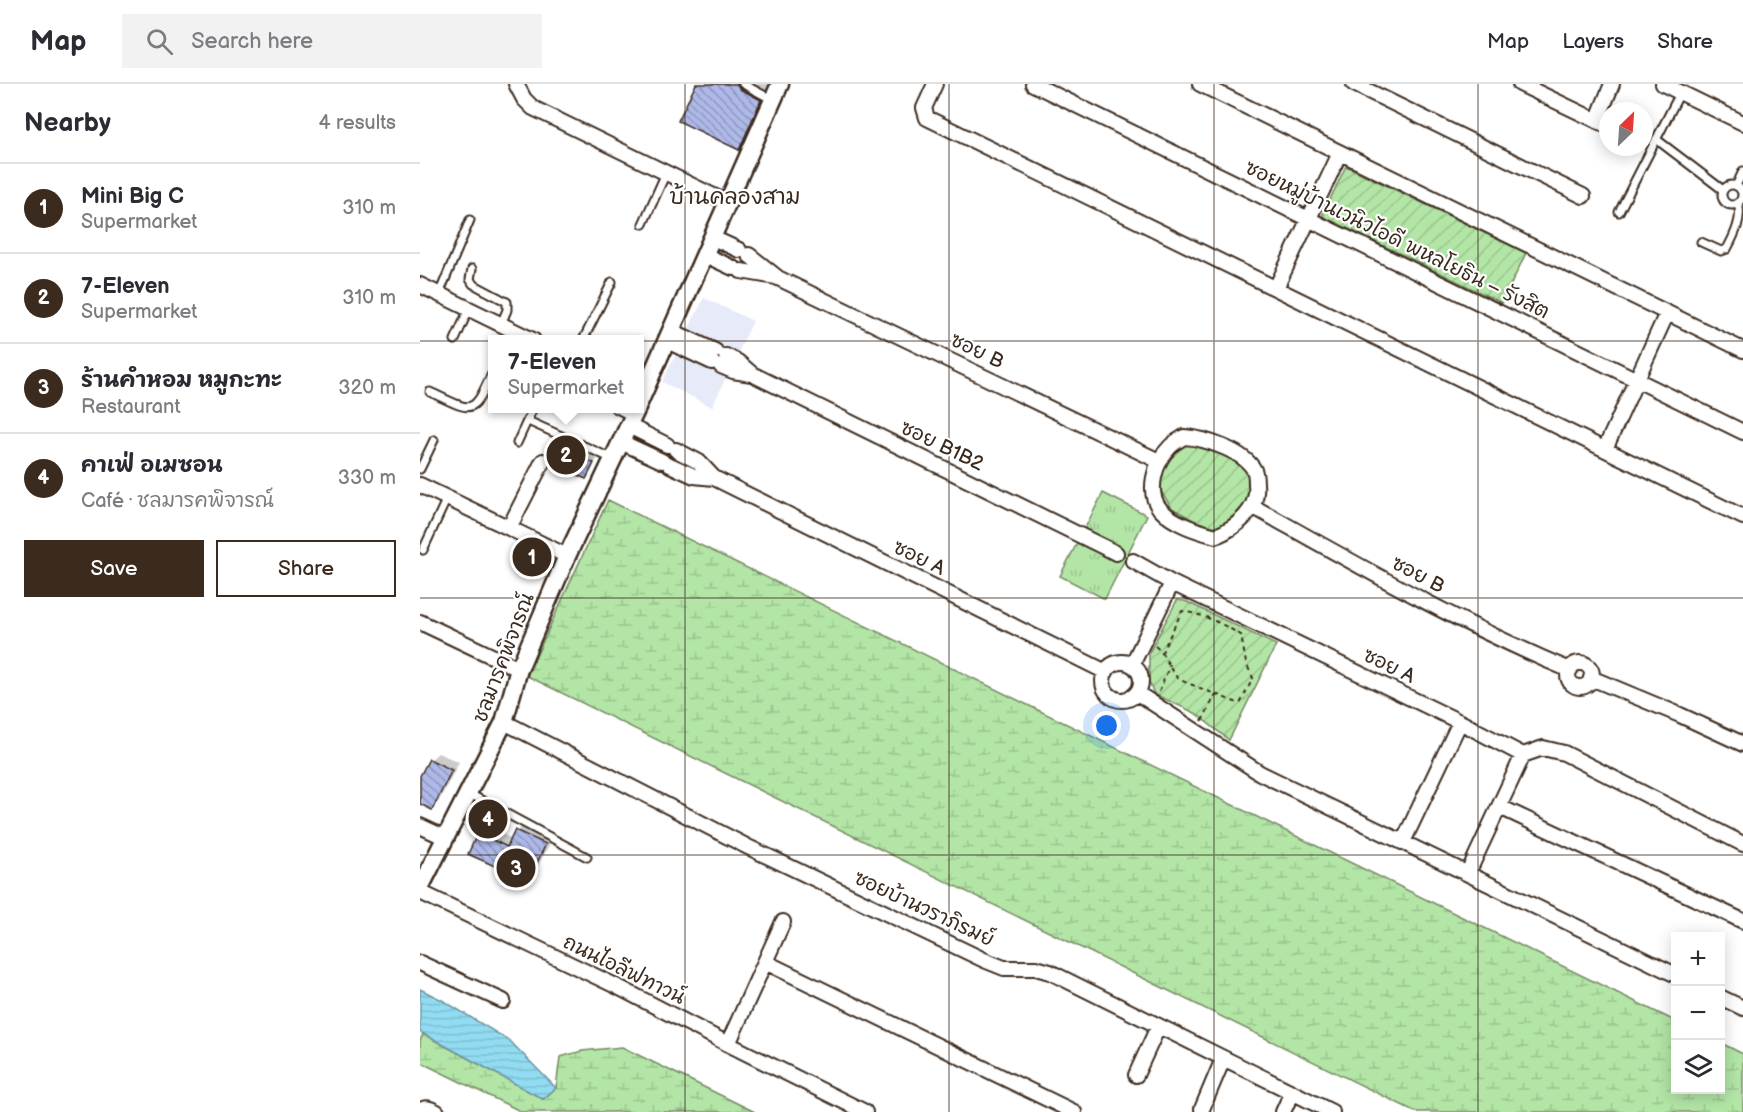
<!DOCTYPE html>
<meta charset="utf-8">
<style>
body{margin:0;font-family:"Balsamiq Sans","Playpen Sans Thai",sans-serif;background:#f2f2f3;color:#2b2b33}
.controls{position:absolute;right:18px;bottom:18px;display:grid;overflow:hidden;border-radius:0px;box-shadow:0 3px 15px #0003}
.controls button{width:54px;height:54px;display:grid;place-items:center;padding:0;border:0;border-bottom:2px solid #e1e1e2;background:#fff;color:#2b2b33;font:30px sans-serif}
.compass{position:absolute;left:1179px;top:18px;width:54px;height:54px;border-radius:50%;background:#fff;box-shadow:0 3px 15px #0003;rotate:25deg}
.you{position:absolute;left:687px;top:642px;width:21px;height:21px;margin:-15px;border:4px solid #fff;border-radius:50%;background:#1a73e8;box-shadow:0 0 0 9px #1a73e833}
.badge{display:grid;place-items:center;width:39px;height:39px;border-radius:50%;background:#3b2a1e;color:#fff;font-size:20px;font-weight:700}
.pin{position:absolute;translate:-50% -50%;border:3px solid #fff;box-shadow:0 2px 6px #0006}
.popup{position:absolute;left:68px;top:251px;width:156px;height:78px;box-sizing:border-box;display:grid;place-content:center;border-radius:0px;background:#fff;filter:drop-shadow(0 2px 4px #0005);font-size:20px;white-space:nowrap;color:#7c7c81}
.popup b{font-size:22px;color:#2b2b33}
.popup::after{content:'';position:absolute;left:50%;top:100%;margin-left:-12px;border:12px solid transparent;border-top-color:#fff}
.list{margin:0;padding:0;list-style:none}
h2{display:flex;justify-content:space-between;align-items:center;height:78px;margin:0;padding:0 24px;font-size:26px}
h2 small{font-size:20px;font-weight:400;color:#7c7c81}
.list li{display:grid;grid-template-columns:39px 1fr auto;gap:18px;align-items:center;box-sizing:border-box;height:90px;padding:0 24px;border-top:2px solid #e1e1e2}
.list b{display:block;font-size:22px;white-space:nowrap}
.list p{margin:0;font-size:20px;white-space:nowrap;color:#7c7c81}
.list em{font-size:20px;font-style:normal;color:#7c7c81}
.actions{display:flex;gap:12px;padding:18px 24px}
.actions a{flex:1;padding:14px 0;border:2px solid #3b2a1e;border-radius:0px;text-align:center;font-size:21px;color:#3b2a1e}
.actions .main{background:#3b2a1e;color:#fff}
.icon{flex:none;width:33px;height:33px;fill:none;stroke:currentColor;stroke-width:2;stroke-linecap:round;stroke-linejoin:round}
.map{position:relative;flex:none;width:1323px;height:1028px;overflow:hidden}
header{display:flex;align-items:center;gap:36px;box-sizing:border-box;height:84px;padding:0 30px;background:#fff;border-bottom:2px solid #e1e1e2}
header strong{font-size:28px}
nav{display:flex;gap:33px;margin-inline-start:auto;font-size:21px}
.search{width:420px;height:54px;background:#f2f2f3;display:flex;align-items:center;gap:15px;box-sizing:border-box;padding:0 21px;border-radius:0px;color:#7c7c81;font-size:22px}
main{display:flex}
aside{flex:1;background:#fff}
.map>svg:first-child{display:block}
</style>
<header>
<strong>Map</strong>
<div class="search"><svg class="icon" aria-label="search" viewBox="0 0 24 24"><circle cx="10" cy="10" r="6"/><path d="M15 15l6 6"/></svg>Search here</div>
<nav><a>Map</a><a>Layers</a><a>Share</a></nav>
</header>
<main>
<aside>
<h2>Nearby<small>4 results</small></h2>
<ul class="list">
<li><span class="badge">1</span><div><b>Mini Big C</b><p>Supermarket</p></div><em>310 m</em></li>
<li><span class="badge">2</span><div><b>7-Eleven</b><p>Supermarket</p></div><em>310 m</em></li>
<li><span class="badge">3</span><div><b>ร้านคำหอม หมูกะทะ</b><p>Restaurant</p></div><em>320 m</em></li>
<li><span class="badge">4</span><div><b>คาเฟ่ อเมซอน</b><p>Café · ชลมารคพิจารณ์</p></div><em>330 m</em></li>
</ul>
<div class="actions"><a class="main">Save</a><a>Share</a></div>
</aside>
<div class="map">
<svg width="1323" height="1028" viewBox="0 0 1323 1028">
<defs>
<pattern id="grass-tufts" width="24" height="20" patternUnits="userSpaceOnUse" patternTransform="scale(1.5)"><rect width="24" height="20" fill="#b2e5a6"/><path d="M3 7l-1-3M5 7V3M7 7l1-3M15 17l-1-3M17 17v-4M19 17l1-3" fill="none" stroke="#9ac58e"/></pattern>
<pattern id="wetland-marsh" width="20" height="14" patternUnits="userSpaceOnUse" patternTransform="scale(1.5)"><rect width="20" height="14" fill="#b2e5a6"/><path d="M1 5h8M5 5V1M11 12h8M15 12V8" fill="none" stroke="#9ac58e"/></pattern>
<pattern id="garden-furrows" width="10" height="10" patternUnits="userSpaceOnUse" patternTransform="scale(1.5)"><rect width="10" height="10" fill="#b2e5a6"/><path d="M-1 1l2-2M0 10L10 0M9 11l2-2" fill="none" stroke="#9ac58e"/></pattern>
<pattern id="water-rules" width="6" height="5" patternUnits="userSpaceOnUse" patternTransform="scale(1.5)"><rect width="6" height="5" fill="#91dcf2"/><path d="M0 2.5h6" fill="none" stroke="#7ebdcf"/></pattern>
<pattern id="building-back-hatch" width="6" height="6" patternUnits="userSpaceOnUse" patternTransform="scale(1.5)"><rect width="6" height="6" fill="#aeb9e9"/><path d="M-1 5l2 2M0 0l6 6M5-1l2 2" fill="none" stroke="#8f97bc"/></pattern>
</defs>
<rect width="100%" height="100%" fill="#fff"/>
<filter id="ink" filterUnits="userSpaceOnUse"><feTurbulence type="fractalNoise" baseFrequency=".0167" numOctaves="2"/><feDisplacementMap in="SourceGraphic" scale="12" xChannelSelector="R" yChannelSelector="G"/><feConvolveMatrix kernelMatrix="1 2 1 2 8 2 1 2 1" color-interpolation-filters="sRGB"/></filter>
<g filter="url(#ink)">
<path fill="#e7eaf8" d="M284,214L333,237L292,323L242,298Z"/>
<path fill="url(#grass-tufts)" stroke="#768862" stroke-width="1.5" d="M683,409L727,431L685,515L640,492Z"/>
<path fill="url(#wetland-marsh)" stroke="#768862" stroke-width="1.5" d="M188,416L1255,937L1256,1006H1300L1301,959L1323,970V1028H996L107,592Z
M3,950L123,1015L136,1004L140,973L162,967L202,963L335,1028H102L0,978V957Z"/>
<path fill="url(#garden-furrows)" stroke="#768862" stroke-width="1.5" d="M926,82L1106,169L1082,219L902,132Z
M766,356C782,362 828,375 832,393C834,402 830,414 829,422L801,444L777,438L752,424L742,409L739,398L747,369Z
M757,516L765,517L856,561L809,656L775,629L734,610L729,598V569Z"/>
<path fill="url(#water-rules)" stroke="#6f959d" stroke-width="1.5" d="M0,905L22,916L90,957L136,1004L123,1015L0,948Z"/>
<path fill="#0003" d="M277,0H350L347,3L351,5L329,54L319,64Z
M145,359L178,374L165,393L140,364Z
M106,455L133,468L122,486L102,460Z
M18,669L39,678L19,717L12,724L0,719V696L10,676Z
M72,718L86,725L75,746L92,755L104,740L133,753L115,788L107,795L50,770L63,741L64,725Z"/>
<path fill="url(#building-back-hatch)" stroke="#3b2a1e" stroke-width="1.5" d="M276,0H317L320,5L341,16L319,66L258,37Z
M139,363L174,379L166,395L132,380Z
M100,459L130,474L122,488L94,474Z
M9,675L32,686L12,726L0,720V692Z
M63,724L80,733L69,754L87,763L95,746L126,760L108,797L48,770L61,741L56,739Z"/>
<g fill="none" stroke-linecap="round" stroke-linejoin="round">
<defs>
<path id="service" d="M323,0L353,16
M1236,55L1303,106
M1302 111a10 10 0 1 1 20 0a10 10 0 1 1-20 0Z
M1316,102L1323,87
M1199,128L1260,9
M223,140L246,89
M1281,158L1301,167L1307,165C1314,152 1323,134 1318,120
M52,185L50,195L53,200L87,218V226L81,240
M19,210L50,136
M35,256L49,225
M163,256L192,198
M10,308C52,327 52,334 72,289
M195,324L213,333
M108,337L193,375
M97,359L113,324
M0,385L14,356
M3,466L27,414
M48,709L167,773"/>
<path id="minor" d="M96,0L104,15L113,24L308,119
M515,0L504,24L507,34L1323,433
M613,0L1323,348
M780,0L1323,266
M934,0L1163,112
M1100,0L1188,42
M1243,0L1323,39
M1177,37L1192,0
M293,154L319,166
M285,171L313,184
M329,171L358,194L739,377
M321,187L356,193
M0,201L113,256
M856,204L920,69
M252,247L295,267
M247,257L292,278
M306,272L318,278L332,290L696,469
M301,282L313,287L332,290
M209,342L247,361
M764,353C784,354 824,367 834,386C836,390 836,396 836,400C839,426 817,443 796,452C777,447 754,440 740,425C726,408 735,378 749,364C753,359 759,356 764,353Z
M201,358L242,377
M1185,365L1247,229
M256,366L279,378L294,394L686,588
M250,381L274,392L294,394
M0,401L147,472
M832,422C936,480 1039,540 1150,586
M89,444L123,377
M713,477L752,499L1040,638L1103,671L1123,664L1144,669L1323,760
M0,538L99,585
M683 597a19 19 0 1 1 38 0a19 19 0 1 1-38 0Z
M1148 591a12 12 0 1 1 24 0a12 12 0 1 1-24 0Z
M712,581L752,499
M1171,594L1260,631L1323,660
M717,609L840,689L1256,891
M84,638L328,763L564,876L584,884H616L630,888L912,1028
M1080,723L1323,837
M0,742L26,754
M983,758L1040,638
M1048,789L1103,671
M0,808L200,904L308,960L363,838
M345,878L654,1028
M0,879L83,917
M1300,913L1323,924
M308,960L445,1028
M716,991L738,943
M782,1025L803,975
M0,1027C6,1022 11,1025 17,1028
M863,1028L872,1008"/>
<path id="tertiary" d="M219,319L360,0
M0,804L84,638L99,585L147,472L217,324"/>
</defs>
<use href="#service" stroke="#3b2a1e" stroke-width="11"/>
<use href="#minor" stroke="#3b2a1e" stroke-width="18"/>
<use href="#tertiary" stroke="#3b2a1e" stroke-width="21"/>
<path stroke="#3b2a1e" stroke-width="2" stroke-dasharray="4.5 4.5" stroke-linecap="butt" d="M735,562C747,571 749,588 760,596L820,620L833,594L826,579L821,551C803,540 783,530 762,527L742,568
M739,608L750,580
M782,637L796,610"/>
<use href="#service" stroke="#fff" stroke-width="7"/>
<use href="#minor" stroke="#fff" stroke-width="14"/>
<use href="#tertiary" stroke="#fff" stroke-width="16"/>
</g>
</g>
<path fill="none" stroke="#3b2a1e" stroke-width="1.5" stroke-opacity="0.55" d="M265,0V1028M529,0V1028M794,0V1028M1058,0V1028M0,257H1323M0,514H1323M0,771H1323"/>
<g text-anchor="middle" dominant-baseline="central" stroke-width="4.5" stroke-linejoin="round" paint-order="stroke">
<g font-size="20" fill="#3b2a1e" stroke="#fff">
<text transform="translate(977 156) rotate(26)">ซอยหมู่บ้านเวนิวไอดี พหลโยธิน – รังสิต</text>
<text transform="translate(557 267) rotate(26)">ซอย B</text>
<text transform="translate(522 362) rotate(26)">ซอย B1B2</text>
<text transform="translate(499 474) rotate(26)">ซอย A</text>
<text transform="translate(998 491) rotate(28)">ซอย B</text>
<text transform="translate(84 574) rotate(-69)">ชลมารคพิจารณ์</text>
<text transform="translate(969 582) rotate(26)">ซอย A</text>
<text transform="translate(504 825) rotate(25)">ซอยบ้านวราภิรมย์</text>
<text transform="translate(204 886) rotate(26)">ถนนไอลีฟทาวน์</text>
</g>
<g font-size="22" fill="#3b2a1e" stroke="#fff">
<text x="315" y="113">บ้านคลองสาม</text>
</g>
</g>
</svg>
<div class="controls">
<button>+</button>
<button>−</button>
<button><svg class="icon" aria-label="layers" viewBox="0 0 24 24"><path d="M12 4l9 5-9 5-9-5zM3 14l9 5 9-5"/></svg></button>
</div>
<svg class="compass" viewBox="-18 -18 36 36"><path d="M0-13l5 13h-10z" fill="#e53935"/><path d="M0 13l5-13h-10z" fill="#7c7c81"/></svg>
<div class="you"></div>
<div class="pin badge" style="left:112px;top:473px">1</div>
<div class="pin badge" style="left:146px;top:371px">2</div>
<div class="popup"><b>7-Eleven</b>Supermarket</div>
<div class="pin badge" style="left:96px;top:784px">3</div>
<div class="pin badge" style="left:68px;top:735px">4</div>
</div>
</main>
